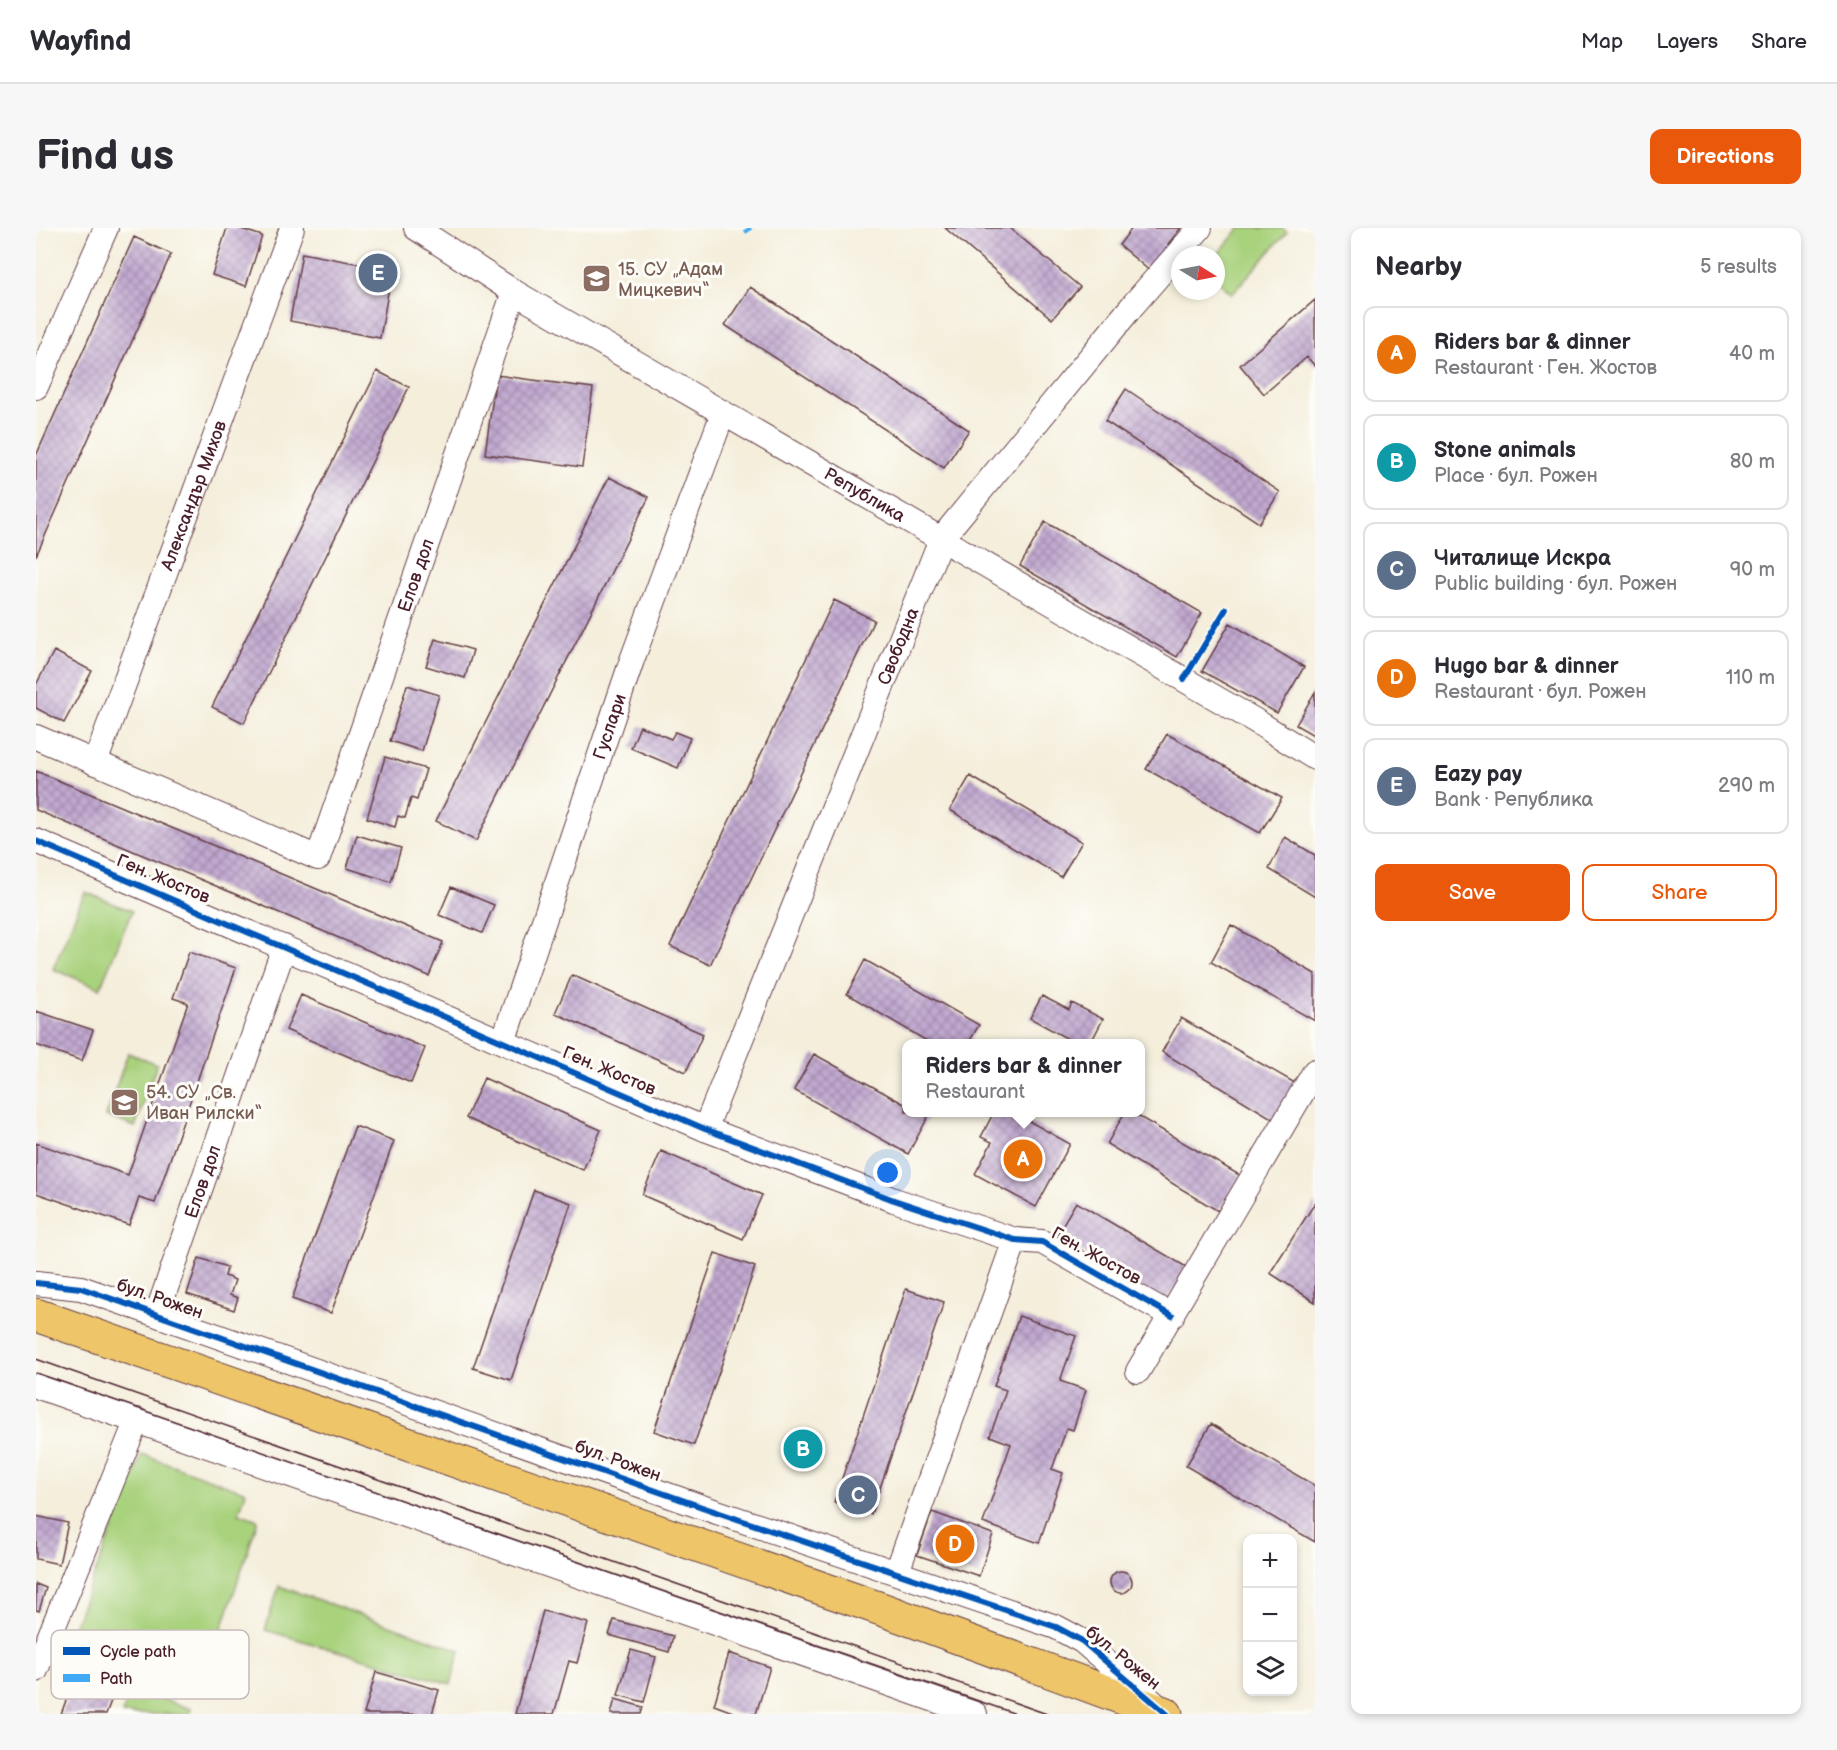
<!DOCTYPE html>
<meta charset="utf-8">
<style>
body{margin:0;font-family:"Balsamiq Sans",sans-serif;background:#f7f7f7;color:#2b2b33}
.controls{position:absolute;right:18px;bottom:18px;display:grid;overflow:hidden;border-radius:12px;box-shadow:0 3px 9px #0003}
.controls button{width:54px;height:54px;display:grid;place-items:center;padding:0;border:0;border-bottom:2px solid #e1e1e2;background:#fff;color:#2b2b33;font:30px sans-serif}
.compass{position:absolute;left:1135px;top:18px;width:54px;height:54px;border-radius:50%;background:#fff;box-shadow:0 3px 9px #0003;rotate:100deg}
.you{position:absolute;left:852px;top:945px;width:21px;height:21px;margin:-15px;border:4px solid #fff;border-radius:50%;background:#1a73e8;box-shadow:0 0 0 9px #1a73e833}
.badge{display:grid;place-items:center;width:39px;height:39px;border-radius:50%;background:#ea580c;color:#fff;font-size:20px;font-weight:700}
.pin{position:absolute;translate:-50% -50%;border:3px solid #fff;box-shadow:0 2px 6px #0006}
.popup{position:absolute;left:866px;top:811px;width:243px;height:78px;box-sizing:border-box;display:grid;place-content:center;border-radius:12px;background:#fff;filter:drop-shadow(0 2px 4px #0005);font-size:20px;white-space:nowrap;color:#7c7c81}
.popup b{font-size:22px;color:#2b2b33}
.popup::after{content:'';position:absolute;left:50%;top:100%;margin-left:-12px;border:12px solid transparent;border-top-color:#fff}
.list{margin:0;padding:0;list-style:none}
h2{display:flex;justify-content:space-between;align-items:center;height:78px;margin:0;padding:0 24px;font-size:26px}
h2 small{font-size:20px;font-weight:400;color:#7c7c81}
.list li{display:grid;grid-template-columns:39px 1fr auto;gap:18px;align-items:center;box-sizing:border-box;height:96px;margin:0 12px 12px;padding:0 12px;border:2px solid #e1e1e2;border-radius:12px}
.list b{display:block;font-size:22px;white-space:nowrap}
.list p{margin:0;font-size:20px;white-space:nowrap;color:#7c7c81}
.list em{font-size:20px;font-style:normal;color:#7c7c81}
.actions{display:flex;gap:12px;padding:18px 24px}
.actions a{flex:1;padding:14px 0;border:2px solid #ea580c;border-radius:12px;text-align:center;font-size:21px;color:#ea580c}
.actions .main{background:#ea580c;color:#fff}
.icon{flex:none;width:33px;height:33px;fill:none;stroke:currentColor;stroke-width:2;stroke-linecap:round;stroke-linejoin:round}
.map{position:relative;flex:none;width:1279px;height:1486px;overflow:hidden;border-radius:12px}
header{display:flex;align-items:center;gap:36px;box-sizing:border-box;height:84px;padding:0 30px;background:#fff;border-bottom:2px solid #e1e1e2}
header strong{font-size:28px}
nav{display:flex;gap:33px;margin-inline-start:auto;font-size:21px}
.intro{display:flex;align-items:center;justify-content:space-between;box-sizing:border-box;height:144px;padding:0 36px}
h1{margin:0;font-size:42px}
.button{padding:15px 27px;border-radius:12px;background:#ea580c;color:#fff;font-size:21px;font-weight:700}
main{display:flex;gap:36px;padding:0 36px}
aside{flex:1;background:#fff;border-radius:12px;box-shadow:0 3px 9px #0003}
.map>svg:first-child{display:block}
</style>
<header>
<strong>Wayfind</strong>
<nav><a>Map</a><a>Layers</a><a>Share</a></nav>
</header>
<div class="intro"><h1>Find us</h1><a class="button">Directions</a></div>
<main>
<div class="map">
<svg width="1279" height="1486" viewBox="0 0 1279 1486">
<defs>
<pattern id="building-cross-hatch" width="8" height="8" patternUnits="userSpaceOnUse" patternTransform="scale(1.5)"><rect width="8" height="8" fill="#c1a9d0"/><path d="M0 0l8 8M0 8l8-8" fill="none" stroke="#9f89a9"/></pattern>
</defs>
<rect width="100%" height="100%" fill="#fdfcf7"/>
<filter id="ink" filterUnits="userSpaceOnUse"><feTurbulence type="fractalNoise" baseFrequency=".0167" numOctaves="2"/><feDisplacementMap in="SourceGraphic" scale="12" xChannelSelector="R" yChannelSelector="G"/><feConvolveMatrix kernelMatrix="1 2 1 2 8 2 1 2 1" color-interpolation-filters="sRGB"/></filter>
<filter id="wash" filterUnits="userSpaceOnUse"><feTurbulence type="fractalNoise" baseFrequency=".008" numOctaves="4" result="noise"/><feDisplacementMap in="SourceGraphic" scale="24" xChannelSelector="R" yChannelSelector="G"/><feGaussianBlur stdDeviation="1.35" result="paint"/><feColorMatrix in="noise" values="0 0 0 0 0 0 0 0 0 0 0 0 0 0 0 0 0 1.4 0 .05"/><feComposite in="paint" operator="in"/></filter>
<g filter="url(#wash)">
<rect width="100%" height="100%" fill="#f4eedb"/>
<path fill="#a9d27d" stroke="#7a7854" stroke-width="1.5" d="M1204,0H1246L1251,4L1196,66L1180,51V28Z
M49,664L96,683L64,760L17,741Z
M92,825L121,836L99,899L70,888Z
M106,1226L210,1264L203,1285L222,1292L170,1449L37,1401Z
M243,1358L424,1422L415,1456L229,1402Z
M95,1460L155,1481L154,1486H86Z"/>
<g id="blocks">
<path fill="url(#building-cross-hatch)" d="M191,0H202L226,8L210,58L176,47Z
M909,0H974L1044,59L1016,91Z
M1096,0H1145L1132,16L1136,20L1115,44L1083,17Z
M98,9L135,26L0,328V228Z
M266,25L356,42L344,110L254,93Z
M714,59L933,202L908,240L689,97Z
M1279,72V138L1271,129L1228,166L1204,137Z
M341,143L373,159L208,495L176,479Z
M460,147L557,160L546,239L449,226Z
M1090,161L1244,264L1223,295L1069,193Z
M573,249L613,269L440,613L400,593Z
M1009,294L1166,385L1141,429L984,338Z
M798,372L838,392L674,737L634,718Z
M1194,395L1268,439L1241,485L1166,443Z
M399,411L437,422L429,450L390,438Z
M18,423L56,443L28,495L0,480V457Z
M371,457L403,467L386,523L354,513Z
M1279,464V508L1260,497Z
M604,498L635,511L639,504L654,510L642,540L595,520Z
M1131,506L1246,570L1224,605L1110,541Z
M349,529L390,541L381,572L375,570L369,590L362,588L359,599L331,590Z
M0,543L407,714L393,748L0,582Z
M934,548L1046,614L1025,649L914,582Z
M321,607L365,620L355,654L311,640Z
M1249,609L1279,627V669L1233,641Z
M415,659L458,677L446,705L403,687Z
M1195,697L1279,746V793L1175,734Z
M153,724L200,740L119,975L103,970L93,997L0,965V915L92,947L152,775L137,770Z
M829,732L943,797L932,816H896L811,766Z
M536,747L667,806L650,844L519,785Z
M265,767L389,820L375,855L250,802Z
M1006,768L1033,782L1036,775L1067,791L1054,816H1041L994,790Z
M0,783L57,802L46,833L0,817Z
M1145,790L1259,855L1237,891L1126,824Z
M778,826L870,877V884H884L892,889L872,926L758,862Z
M448,850L565,902L547,942L430,890Z
M958,884H977L1034,916L1000,979L939,946L956,914L945,909Z
M1089,884H1095L1205,948L1182,983L1071,916Z
M319,898L358,913L295,1085L256,1071Z
M625,923L726,967L707,1011L606,967Z
M498,962L535,975L475,1152L437,1140Z
M1040,974L1152,1040L1131,1075L1020,1008Z
M1279,975V1074L1234,1045Z
M679,1025L719,1039L658,1217L618,1203Z
M163,1030L191,1039L189,1048L199,1052L194,1067L202,1070L198,1082L151,1066Z
M870,1061L908,1074L835,1286L798,1274Z
M983,1088L1040,1108L1024,1153L1050,1162L1037,1202L1031,1200L1016,1241L1027,1245L1003,1315L947,1295L975,1216L954,1208L970,1162L958,1158Z
M1175,1196L1279,1258V1314L1150,1238Z
M896,1284L957,1306L943,1348L881,1327Z
M0,1288L32,1295L23,1336L0,1331Z
M1074 1354a11 11 0 1 1 22 0a11 11 0 1 1-22 0Z
M0,1356L10,1360L3,1383L0,1382Z
M507,1383L552,1395L541,1435L533,1433L518,1486H479Z
M578,1392L637,1408L633,1424L573,1407Z
M595,1422L620,1429L608,1474L582,1467Z
M693,1425L734,1439L720,1486H702L678,1477Z
M47,1426L87,1441L70,1486H25Z
M340,1444L403,1462L396,1486H328Z
M579,1471L607,1479L605,1486H575Z"/>
</g>
</g>
<g filter="url(#ink)">
<use href="#blocks" fill-opacity="0" stroke="#643e45" stroke-width="1.5"/>
<g fill="none" stroke-linecap="round" stroke-linejoin="round">
<defs>
<g id="street">
<path id="s1" d="M380,0L478,64L1218,492L1279,530"/>
<path d="M0,159L70,0"/>
<path id="s2" d="M0,509L282,630L478,64"/>
<path id="s3" d="M59,535L256,0"/>
<path d="M0,613L669,901L858,972L979,1012L1006,1014L1136,1088"/>
<path id="s4" d="M467,814L596,432L687,185"/>
<path id="s5" d="M669,901L905,311L1097,77L1164,0"/>
<path d="M0,1055L45,1060L666,1279L1020,1399L1046,1413L1119,1476"/>
<path id="s6" d="M121,1086L248,719"/>
<path d="M1102,1143L1279,843"/>
<path d="M0,1158L939,1486"/>
<path d="M861,1344L979,1012"/>
<path d="M0,1442L101,1192"/>
</g>
<path id="primary" d="M0,1087L848,1382L1130,1486"/>
</defs>
<use href="#street" stroke="#643e45" stroke-width="26"/>
<use href="#primary" stroke="#643e45" stroke-width="35"/>
<use href="#street" stroke="#fff" stroke-width="24"/>
<use href="#primary" stroke="#eec569" stroke-width="33"/>
<path stroke="#4a1f2b" stroke-width="1.5" d="M0,1131L1011,1486
M0,1145L980,1486"/>
<path stroke="#3fa9f5" stroke-width="4.5" stroke-dasharray="9 4.5" stroke-linecap="butt" d="M709,4L715,0"/>
<defs>
<path id="cycleway" d="M1148,451L1190,381
M0,613L669,901L858,972L979,1012L1006,1014L1136,1088
M0,1055L45,1060L666,1279L1020,1399L1046,1413L1131,1486"/>
</defs>
<use href="#cycleway" stroke="#fdfcf7" stroke-width="10"/>
<use href="#cycleway" stroke="#0057b8" stroke-width="6"/>
</g>
</g>
<defs>
<symbol id="school-square" viewBox="-11 -11 22 22"><rect x="-9" y="-9" width="18" height="18" rx="4" fill="#8d6e63" stroke="#fdfcf7"/><path d="M0-5L7-2L0 1L-7-2ZM-4 1L0 2.5L4 1V4Q0 6-4 4Z" fill="#fff"/></symbol>
</defs>
<g fill-rule="evenodd">
<use href="#school-square" x="544" y="34" width="33" height="33"/>
<use href="#school-square" x="72" y="858" width="33" height="33"/>
</g>
<g text-anchor="middle" dominant-baseline="central" stroke-width="6" stroke-linejoin="round" paint-order="stroke">
<g font-size="18" fill="#785e54" stroke="#fdfcf7" text-anchor="start">
<text x="582" y="41">15. СУ „Адам<tspan x="582" dy="21">Мицкевич“</tspan></text>
<text x="110" y="864">54. СУ „Св.<tspan x="110" dy="21">Иван Рилски“</tspan></text>
</g>
<g font-size="18" fill="#4a1f2b" stroke="#fdfcf7">
<text stroke="none"><textPath href="#s1" startOffset="522">Република</textPath></text>
<text stroke="none"><textPath href="#s3" startOffset="285">Александър Михов</textPath></text>
<text stroke="none"><textPath href="#s2" startOffset="606">Елов дол</textPath></text>
<text stroke="none"><textPath href="#s5" startOffset="520">Свободна</textPath></text>
<text stroke="none"><textPath href="#s4" startOffset="333">Гуслари</textPath></text>
<text transform="translate(127 651) rotate(23)">Ген. Жостов</text>
<text transform="translate(573 843) rotate(23)">Ген. Жостов</text>
<text stroke="none"><textPath href="#s6" startOffset="140">Елов дол</textPath></text>
<text transform="translate(1060 1028) rotate(29)">Ген. Жостов</text>
<text transform="translate(124 1071) rotate(19)">бул. Рожен</text>
<text transform="translate(582 1233) rotate(20)">бул. Рожен</text>
<text transform="translate(1087 1430) rotate(39)">бул. Рожен</text>
</g>
</g>
<rect x="15" y="1402" width="198" height="69" rx="9" fill="#fdfcf7" stroke="#c7baba" stroke-width="1.5"/>
<rect x="27" y="1419" width="27" height="8" fill="#0057b8"/>
<rect x="27" y="1446" width="27" height="8" fill="#3fa9f5"/>
<g font-size="16" fill="#4a1f2b">
<text x="64" y="1429">Cycle path</text>
<text x="64" y="1456">Path</text>
</g>
</svg>
<div class="controls">
<button>+</button>
<button>−</button>
<button><svg class="icon" aria-label="layers" viewBox="0 0 24 24"><path d="M12 4l9 5-9 5-9-5zM3 14l9 5 9-5"/></svg></button>
</div>
<svg class="compass" viewBox="-18 -18 36 36"><path d="M0-13l5 13h-10z" fill="#e53935"/><path d="M0 13l5-13h-10z" fill="#7c7c81"/></svg>
<div class="you"></div>
<div class="pin badge" style="left:987px;top:931px;background:#e8710a">A</div>
<div class="popup"><b>Riders bar &amp; dinner</b>Restaurant</div>
<div class="pin badge" style="left:767px;top:1221px;background:#0f9aa8">B</div>
<div class="pin badge" style="left:822px;top:1267px;background:#5c6f8a">C</div>
<div class="pin badge" style="left:919px;top:1316px;background:#e8710a">D</div>
<div class="pin badge" style="left:342px;top:45px;background:#5c6f8a">E</div>
</div>
<aside>
<h2>Nearby<small>5 results</small></h2>
<ul class="list">
<li><span class="badge" style="background:#e8710a">A</span><div><b>Riders bar &amp; dinner</b><p>Restaurant · Ген. Жостов</p></div><em>40 m</em></li>
<li><span class="badge" style="background:#0f9aa8">B</span><div><b>Stone animals</b><p>Place · бул. Рожен</p></div><em>80 m</em></li>
<li><span class="badge" style="background:#5c6f8a">C</span><div><b>Читалище Искра</b><p>Public building · бул. Рожен</p></div><em>90 m</em></li>
<li><span class="badge" style="background:#e8710a">D</span><div><b>Hugo bar &amp; dinner</b><p>Restaurant · бул. Рожен</p></div><em>110 m</em></li>
<li><span class="badge" style="background:#5c6f8a">E</span><div><b>Eazy pay</b><p>Bank · Република</p></div><em>290 m</em></li>
</ul>
<div class="actions"><a class="main">Save</a><a>Share</a></div>
</aside>
</main>
